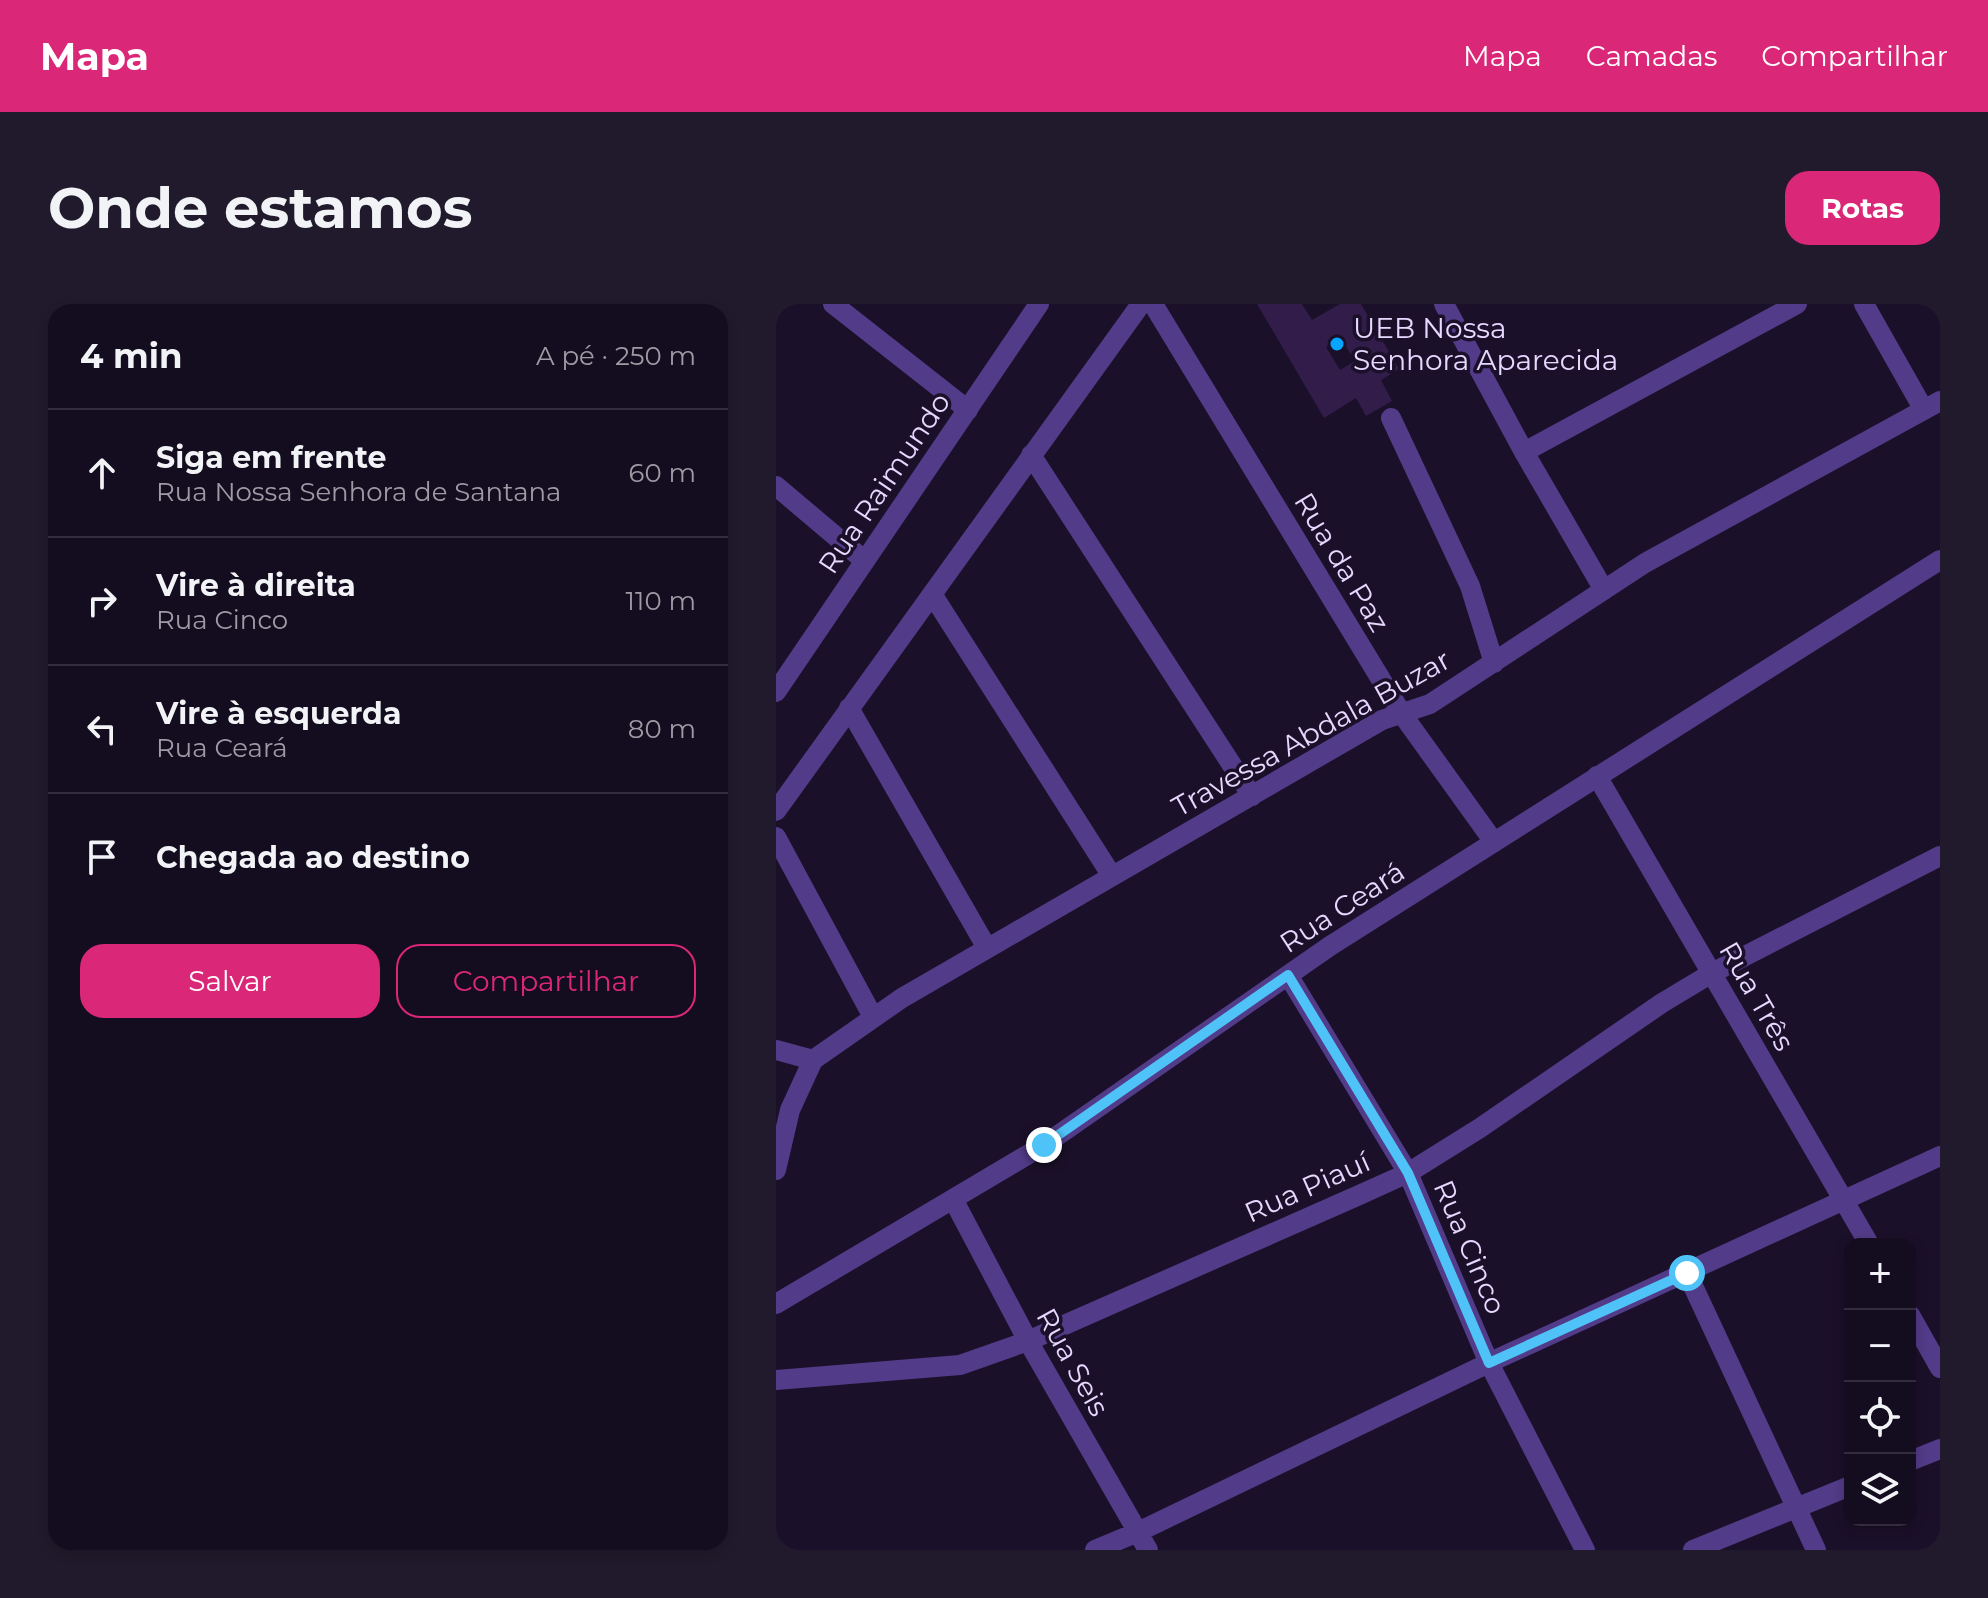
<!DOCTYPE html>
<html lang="pt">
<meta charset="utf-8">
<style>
body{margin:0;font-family:Montserrat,sans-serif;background:#211a2c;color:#f1f3f6}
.controls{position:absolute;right:24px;bottom:24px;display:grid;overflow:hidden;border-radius:16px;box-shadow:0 4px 12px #0003}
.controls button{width:72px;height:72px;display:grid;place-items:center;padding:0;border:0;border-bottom:2px solid #332c3d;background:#140c1f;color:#f1f3f6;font:40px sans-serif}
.stop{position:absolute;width:24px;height:24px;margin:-18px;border:6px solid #4fc3f7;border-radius:50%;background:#fff}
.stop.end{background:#4fc3f7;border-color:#fff;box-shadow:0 2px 8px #0008}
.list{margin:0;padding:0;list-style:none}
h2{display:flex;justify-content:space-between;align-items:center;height:104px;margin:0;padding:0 32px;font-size:34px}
h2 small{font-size:26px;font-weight:400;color:#9d9ba4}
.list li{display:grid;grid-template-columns:52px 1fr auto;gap:24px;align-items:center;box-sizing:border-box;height:128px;padding:0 32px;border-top:2px solid #332c3d}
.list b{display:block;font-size:30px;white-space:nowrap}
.list p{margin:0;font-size:26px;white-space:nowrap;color:#9d9ba4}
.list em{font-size:26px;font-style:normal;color:#9d9ba4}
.actions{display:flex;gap:16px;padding:24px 32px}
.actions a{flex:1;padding:18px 0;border:2px solid #db2777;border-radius:24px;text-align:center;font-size:28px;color:#db2777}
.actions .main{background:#db2777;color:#fff}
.icon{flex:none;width:44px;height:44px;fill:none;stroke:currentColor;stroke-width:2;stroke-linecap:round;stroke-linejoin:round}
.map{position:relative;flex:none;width:1164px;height:1246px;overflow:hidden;border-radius:24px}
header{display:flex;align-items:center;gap:48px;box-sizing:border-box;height:112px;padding:0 40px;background:#db2777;color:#fff}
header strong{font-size:38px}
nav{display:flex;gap:44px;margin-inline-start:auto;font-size:28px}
.intro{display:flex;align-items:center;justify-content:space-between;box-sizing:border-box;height:192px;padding:0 48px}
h1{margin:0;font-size:56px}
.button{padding:20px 36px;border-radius:24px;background:#db2777;color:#fff;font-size:28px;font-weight:700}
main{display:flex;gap:48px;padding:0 48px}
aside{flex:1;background:#140c1f;border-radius:24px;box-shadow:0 4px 12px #0003}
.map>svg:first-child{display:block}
</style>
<header>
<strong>Mapa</strong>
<nav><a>Mapa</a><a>Camadas</a><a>Compartilhar</a></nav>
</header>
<div class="intro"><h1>Onde estamos</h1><a class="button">Rotas</a></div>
<main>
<aside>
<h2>4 min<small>A pé · 250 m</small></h2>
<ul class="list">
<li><svg class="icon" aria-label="ahead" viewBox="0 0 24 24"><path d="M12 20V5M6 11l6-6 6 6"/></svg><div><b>Siga em frente</b><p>Rua Nossa Senhora de Santana</p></div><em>60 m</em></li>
<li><svg class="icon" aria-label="right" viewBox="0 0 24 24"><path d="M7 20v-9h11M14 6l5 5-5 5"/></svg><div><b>Vire à direita</b><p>Rua Cinco</p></div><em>110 m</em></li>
<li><svg class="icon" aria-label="left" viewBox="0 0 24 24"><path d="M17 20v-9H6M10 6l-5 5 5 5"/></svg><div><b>Vire à esquerda</b><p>Rua Ceará</p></div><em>80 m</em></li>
<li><svg class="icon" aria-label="arrive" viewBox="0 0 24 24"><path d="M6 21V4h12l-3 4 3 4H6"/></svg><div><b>Chegada ao destino</b></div></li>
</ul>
<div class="actions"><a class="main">Salvar</a><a>Compartilhar</a></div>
</aside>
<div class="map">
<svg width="1164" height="1246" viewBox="0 0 1164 1246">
<rect width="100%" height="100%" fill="#1b1029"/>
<path fill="#311c4a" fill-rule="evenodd" d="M481,0H526L536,16L564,0H585L623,65L605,76L616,97L590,112L580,94L548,114ZM565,34L579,57L564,66L550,43Z"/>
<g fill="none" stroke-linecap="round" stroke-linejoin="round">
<path stroke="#523b88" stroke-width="20" d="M57,0L192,106
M377,0L626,410L718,538
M668,0L748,148L828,286
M1088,0L1148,106
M615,114L694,282L718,359
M748,148L1021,0
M255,151L476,492
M0,182L89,257
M156,290L336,572
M0,388L263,0
M73,404L211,644
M821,472L1093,940
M0,507L365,0
M0,533L97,713
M512,671L632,869L713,1059L809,1246
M0,746L37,756
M0,866L14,806L37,756L126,694L606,416L654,400L869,259L1164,97
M177,895L252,1037L372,1246
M911,969L1040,1246
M0,1000L268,841L554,642L1164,256
M1134,1011L1164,1064
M0,1076L184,1061L252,1037L581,892L632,869L704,824L886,699L936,669L1164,552
M1134,1157L1164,1145
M319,1246L362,1228L721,1055L1164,852
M917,1246L1074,1182"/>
</g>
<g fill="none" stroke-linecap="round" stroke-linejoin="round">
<path stroke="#4fc3f7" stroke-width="10" d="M268,841L512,671L632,869L713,1059L911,969"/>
</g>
<circle fill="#04a6ff" stroke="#1b1029" stroke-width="3" cx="561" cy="40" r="8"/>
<g text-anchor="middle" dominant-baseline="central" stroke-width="7" stroke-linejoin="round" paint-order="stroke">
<g font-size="28" fill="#e6d8ff" stroke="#1b1029" text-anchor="start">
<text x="577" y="24">UEB Nossa<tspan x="577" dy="32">Senhora Aparecida</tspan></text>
</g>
<g font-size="28" fill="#e6d8ff" stroke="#1b1029">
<text transform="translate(108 179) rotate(-56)">Rua Raimundo</text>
<text transform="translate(566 258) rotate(59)">Rua da Paz</text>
<text transform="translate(535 429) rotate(-29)">Travessa Abdala Buzar</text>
<text transform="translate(566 603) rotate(-33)">Rua Ceará</text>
<text transform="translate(981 692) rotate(60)">Rua Três</text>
<text transform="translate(531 883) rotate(-24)">Rua Piauí</text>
<text transform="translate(694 943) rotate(67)">Rua Cinco</text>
<text transform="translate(297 1058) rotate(61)">Rua Seis</text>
</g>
</g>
</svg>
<div class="controls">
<button>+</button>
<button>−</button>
<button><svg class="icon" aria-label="locate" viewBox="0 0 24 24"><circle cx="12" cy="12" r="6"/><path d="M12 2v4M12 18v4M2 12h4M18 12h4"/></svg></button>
<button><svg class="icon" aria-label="layers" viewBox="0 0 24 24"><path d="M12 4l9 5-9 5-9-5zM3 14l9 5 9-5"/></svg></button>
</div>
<div class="stop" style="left:911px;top:969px"></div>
<div class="stop end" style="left:268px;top:841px"></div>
</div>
</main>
